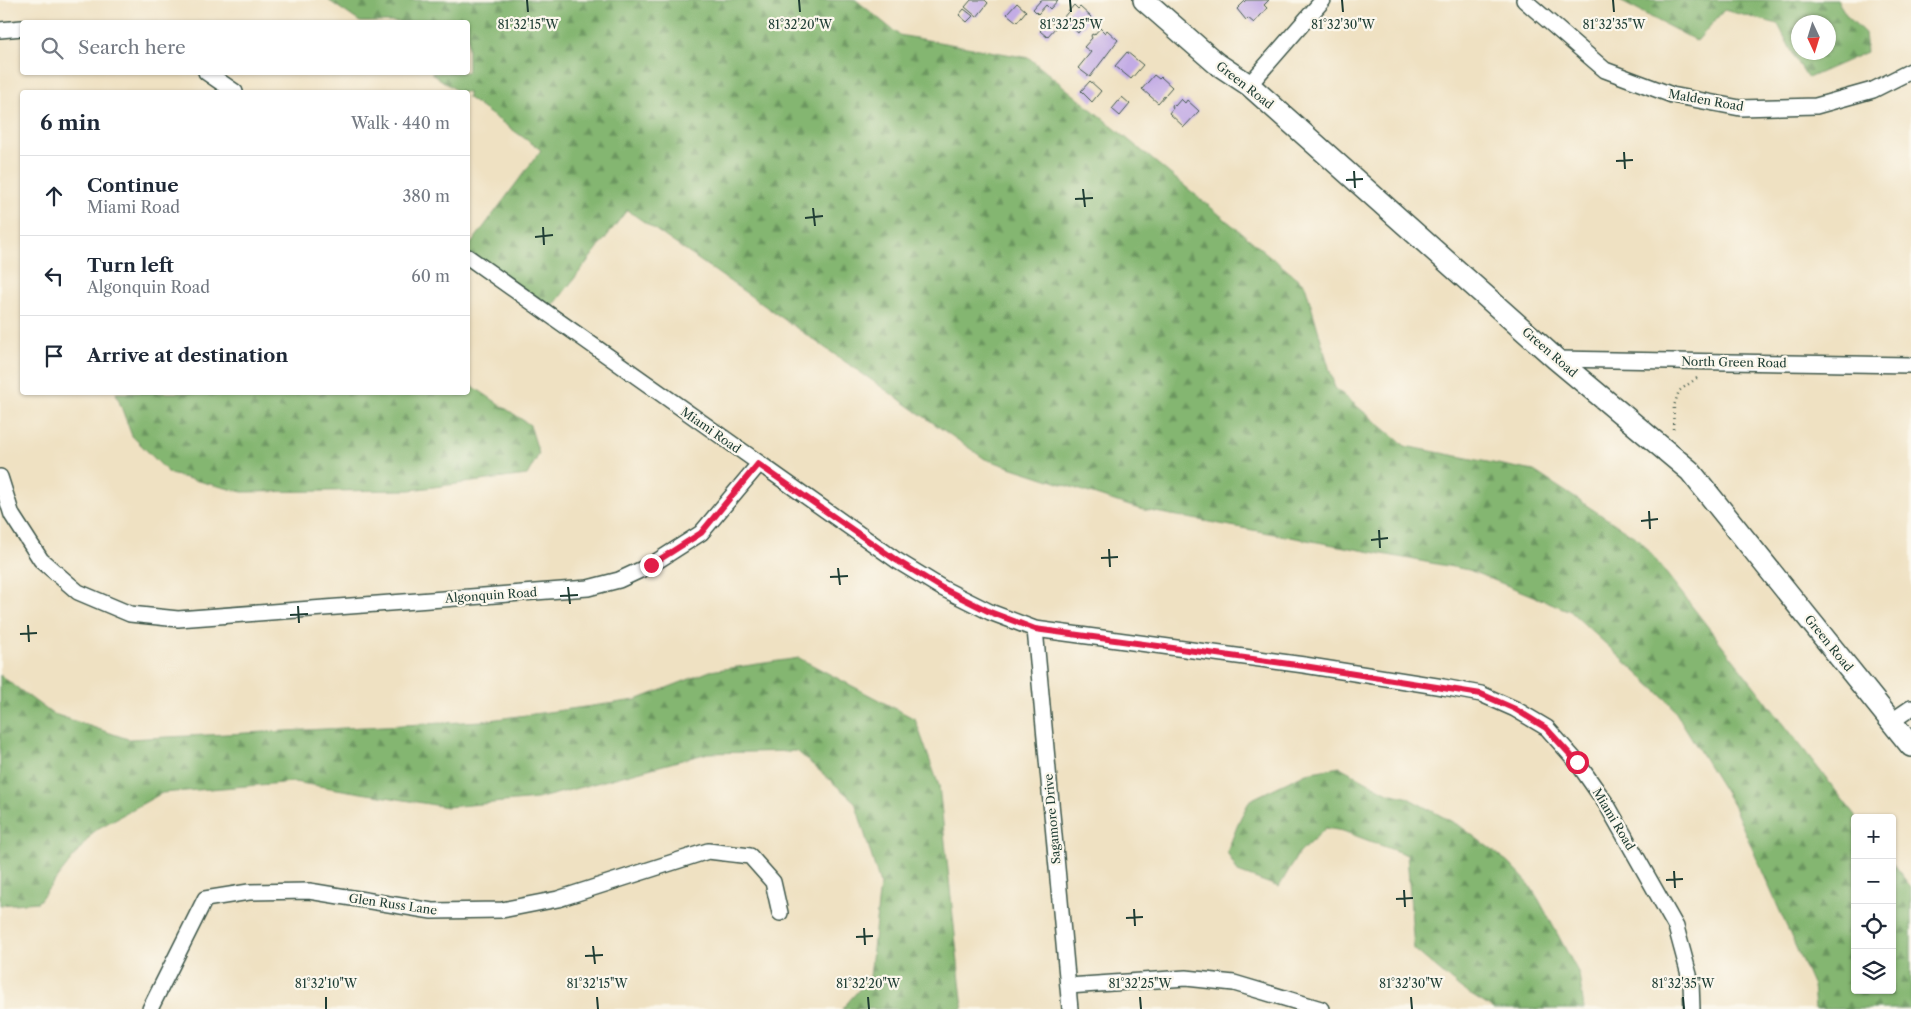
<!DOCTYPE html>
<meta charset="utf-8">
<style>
body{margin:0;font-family:"Libre Caslon Text",serif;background:#f2f2f3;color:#1f2937}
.controls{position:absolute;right:15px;bottom:15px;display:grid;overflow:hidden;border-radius:5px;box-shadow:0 1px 4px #0004}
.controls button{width:45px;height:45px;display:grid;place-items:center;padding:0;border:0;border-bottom:1px solid #e0e1e3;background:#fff;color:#1f2937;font:25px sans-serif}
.compass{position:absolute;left:1791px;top:15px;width:45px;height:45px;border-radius:50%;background:#fff;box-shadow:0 1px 4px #0004;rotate:176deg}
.stop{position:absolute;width:15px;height:15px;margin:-11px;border:4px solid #e11d48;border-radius:50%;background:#fff}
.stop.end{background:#e11d48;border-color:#fff;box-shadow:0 1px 5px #0008}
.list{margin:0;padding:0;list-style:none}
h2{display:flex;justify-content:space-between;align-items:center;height:65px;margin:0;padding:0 20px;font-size:21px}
h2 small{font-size:16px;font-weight:400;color:#747a83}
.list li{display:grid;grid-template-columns:32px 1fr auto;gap:15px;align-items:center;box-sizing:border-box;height:80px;padding:0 20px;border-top:1px solid #e0e1e3}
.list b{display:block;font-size:19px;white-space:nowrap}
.list p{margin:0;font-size:16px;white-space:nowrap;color:#747a83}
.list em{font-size:16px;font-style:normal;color:#747a83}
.icon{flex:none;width:28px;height:28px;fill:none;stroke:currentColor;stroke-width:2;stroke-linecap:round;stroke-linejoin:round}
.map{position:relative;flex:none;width:1911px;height:1009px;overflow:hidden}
.search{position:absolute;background:#fff;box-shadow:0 1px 4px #0004;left:20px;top:20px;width:450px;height:55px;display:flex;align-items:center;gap:12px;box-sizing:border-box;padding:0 18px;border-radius:5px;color:#747a83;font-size:19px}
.panel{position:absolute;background:#fff;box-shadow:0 1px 4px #0004;left:20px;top:90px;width:450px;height:305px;border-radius:5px}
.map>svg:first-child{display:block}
</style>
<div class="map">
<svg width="1911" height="1009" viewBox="0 0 1911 1009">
<defs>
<pattern id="forest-firs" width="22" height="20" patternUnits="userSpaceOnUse" patternTransform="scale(1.25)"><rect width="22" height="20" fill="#84b671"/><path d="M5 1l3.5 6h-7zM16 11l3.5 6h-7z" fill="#6b955e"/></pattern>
</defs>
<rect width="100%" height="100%" fill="#fbf7ec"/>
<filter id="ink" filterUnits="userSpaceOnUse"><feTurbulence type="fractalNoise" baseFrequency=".02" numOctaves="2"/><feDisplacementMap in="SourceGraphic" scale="10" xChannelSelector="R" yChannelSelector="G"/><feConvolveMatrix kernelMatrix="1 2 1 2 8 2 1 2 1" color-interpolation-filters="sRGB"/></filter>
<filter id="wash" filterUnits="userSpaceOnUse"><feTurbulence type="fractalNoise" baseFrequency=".0096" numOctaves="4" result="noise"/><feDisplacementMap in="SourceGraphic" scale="20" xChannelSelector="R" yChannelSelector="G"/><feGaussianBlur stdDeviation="1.12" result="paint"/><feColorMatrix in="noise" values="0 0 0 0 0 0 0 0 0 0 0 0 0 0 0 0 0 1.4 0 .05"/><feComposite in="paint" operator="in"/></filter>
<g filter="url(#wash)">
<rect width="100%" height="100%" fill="#efe1c2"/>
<path fill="url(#forest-firs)" stroke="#527a52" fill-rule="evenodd" d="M328,0H856L899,35L1029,58L1305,285L1335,388L1405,446L1534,471L1641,541L1857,818H1855V990H1892V863L1911,887V1009H1815L1813,986L1733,805L1670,703L1570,611L1469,570L1139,509L985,459L627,210L547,314L468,257V248L541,150L468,98V92H459L431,73L468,72V22H360Z
M1618,0H1837L1847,16L1865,33L1867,52L1808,78L1795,58L1778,24L1724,10L1697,41ZM1828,22V52H1798V22Z
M468,383L530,425L539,454L527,475L410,490L242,492L170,474L132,436L116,393L468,392Z
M799,658L915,719L939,786L963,1009H842L870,977L880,884L855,802L797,751L708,753L537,799L447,807L294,782L162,793L95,830L38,902L0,905V675L51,713L128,739L482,721L636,700L710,671Z
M1340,767L1388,793L1406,797L1460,826L1508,862L1529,884L1539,900L1579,974L1584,1009H1494L1461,989L1414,949L1407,855L1343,831L1326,828L1298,854L1279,887L1238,872L1227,852L1240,819L1250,800L1306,773Z"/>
<g id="blocks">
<path fill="#c3ace5" d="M971,0H985L988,3L977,17L965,7Z
M1041,0H1058L1050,9L1046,5L1038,14L1033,9Z
M1246,0H1269L1264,5L1267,8L1254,23L1248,18L1246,20L1237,9Z
M1017,3L1026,11L1017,22L1007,14Z
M1074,5L1078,9L1080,7L1091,17L1078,33L1062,19Z
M964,9L973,16L967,22L959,15Z
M1049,20L1056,27L1047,37L1040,31Z
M1100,28L1105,33L1107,30L1118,40L1090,77L1078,68L1091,52L1084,47L1092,38L1091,36L1092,34L1094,35Z
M1127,52L1143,65L1131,79L1115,66Z
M1154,75L1159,79L1161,77L1172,87L1158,103L1142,89Z
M1090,81L1101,91L1092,102L1081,91Z
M1122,97L1130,104L1120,116L1112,109Z
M1181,99L1185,103L1187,100L1199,111L1184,127L1169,113L1173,108L1172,106L1173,104L1175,106Z"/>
</g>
</g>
<g filter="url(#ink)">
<use href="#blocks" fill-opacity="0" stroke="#3e5649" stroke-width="1"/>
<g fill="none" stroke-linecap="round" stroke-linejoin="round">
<defs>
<path id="minor" d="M1524,0L1605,70L1672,95L1740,108L1816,106L1873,90L1911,71
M0,30L22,28
M206,72L235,92
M1249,85L1323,0
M468,257L896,560L942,588L990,612L1035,629L1304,665L1443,687L1481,694L1515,709L1547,728L1577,762L1607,805L1676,927L1691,982L1692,1009
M1556,359L1911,365
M0,477L12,515L41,560L78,592L130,614L178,619L588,588L619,580L651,565L701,533L759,464
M1035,629L1070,1009
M1892,721L1911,708
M1068,986L1186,978L1234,983L1321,1009
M150,1009L205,899L249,892L309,891L432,911L502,910L558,899L708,851L750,856L773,882L780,913"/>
<path id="secondary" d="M1144,0L1216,63L1249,85L1556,359L1690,471L1911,746"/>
</defs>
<use href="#minor" stroke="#3e5649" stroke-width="18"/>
<use href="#secondary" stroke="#3e5649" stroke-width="24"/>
<path stroke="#3e5649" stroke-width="2.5" stroke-dasharray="1 4" stroke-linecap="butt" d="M1673,429L1674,406L1679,391L1697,378"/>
<use href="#minor" stroke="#fff" stroke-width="15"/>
<use href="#secondary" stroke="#fff" stroke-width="21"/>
</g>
</g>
<g fill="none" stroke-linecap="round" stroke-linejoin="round" filter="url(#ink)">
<path stroke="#e11d48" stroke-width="6" d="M651,565L701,533L758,464L896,560L942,588L990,612L1035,629L1304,666L1481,694L1515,709L1546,728L1577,762"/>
</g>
<path fill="none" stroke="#1f3d34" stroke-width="2" d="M527,0L528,12M799,0L800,12M1070,0L1071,12M1342,0L1343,12M1613,0L1614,12M1624,152L1625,169M1616,161L1633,160M1354,171L1355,188M1346,180L1363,179M1083,189L1085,207M1075,199L1093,198M813,208L815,226M805,218L823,216M543,227L544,245M535,237L553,235M1649,511L1650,529M1641,521L1658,519M1379,530L1380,548M1371,540L1388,538M1109,549L1110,567M1101,558L1118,557M838,568L840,585M830,577L848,576M568,587L570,604M560,596L578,595M298,606L299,623M290,615L308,614M28,625L29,642M20,634L37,633M1674,871L1675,888M1666,880L1683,879M1404,890L1405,907M1396,899L1413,898M1134,909L1135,926M1126,918L1143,917M864,928L865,945M856,937L873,936M593,946L595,964M585,956L603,955M326,997V1009M597,997L598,1009M868,997L869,1009M1140,997L1141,1009M1411,997L1412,1009M1683,997L1684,1009"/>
<g text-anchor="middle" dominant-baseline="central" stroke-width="4.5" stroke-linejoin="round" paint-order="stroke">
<g font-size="12" fill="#1f3d34" stroke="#fbf7ec">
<text transform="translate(1245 85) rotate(38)">Green Road</text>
<text transform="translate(1706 100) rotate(10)">Malden Road</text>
<text transform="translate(1550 352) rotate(41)">Green Road</text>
<text transform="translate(1734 362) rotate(1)">North Green Road</text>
<text transform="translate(711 430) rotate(35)">Miami Road</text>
<text transform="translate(491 595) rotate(-4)">Algonquin Road</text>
<text transform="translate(1829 643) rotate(51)">Green Road</text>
<text transform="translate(1052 819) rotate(-95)">Sagamore Drive</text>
<text transform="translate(1614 819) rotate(59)">Miami Road</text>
<text transform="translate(393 904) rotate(8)">Glen Russ Lane</text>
</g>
</g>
<g font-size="12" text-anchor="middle" fill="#1f3d34" stroke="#fbf7ec" stroke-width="4.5" stroke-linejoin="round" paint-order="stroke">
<text x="528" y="29">81°32'15"W</text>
<text x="800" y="29">81°32'20"W</text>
<text x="1071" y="29">81°32'25"W</text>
<text x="1343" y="29">81°32'30"W</text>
<text x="1614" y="29">81°32'35"W</text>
<text x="326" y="988">81°32'10"W</text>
<text x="597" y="988">81°32'15"W</text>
<text x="868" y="988">81°32'20"W</text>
<text x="1140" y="988">81°32'25"W</text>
<text x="1411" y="988">81°32'30"W</text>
<text x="1683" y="988">81°32'35"W</text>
</g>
</svg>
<div class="controls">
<button>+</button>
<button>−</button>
<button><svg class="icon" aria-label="locate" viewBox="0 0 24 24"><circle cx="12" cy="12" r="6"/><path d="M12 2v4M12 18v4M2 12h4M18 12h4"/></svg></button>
<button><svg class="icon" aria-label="layers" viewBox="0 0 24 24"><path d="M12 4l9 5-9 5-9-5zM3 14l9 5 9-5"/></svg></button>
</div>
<svg class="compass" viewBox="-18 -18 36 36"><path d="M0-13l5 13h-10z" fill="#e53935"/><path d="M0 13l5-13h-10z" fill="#747a83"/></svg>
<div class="stop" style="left:1577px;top:762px"></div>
<div class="stop end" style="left:651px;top:565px"></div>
<div class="search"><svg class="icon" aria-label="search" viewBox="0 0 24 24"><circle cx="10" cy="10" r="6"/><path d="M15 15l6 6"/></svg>Search here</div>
<section class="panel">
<h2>6 min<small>Walk · 440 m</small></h2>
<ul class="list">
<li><svg class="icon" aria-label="ahead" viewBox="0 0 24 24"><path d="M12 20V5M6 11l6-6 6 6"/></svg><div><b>Continue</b><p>Miami Road</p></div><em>380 m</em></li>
<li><svg class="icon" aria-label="left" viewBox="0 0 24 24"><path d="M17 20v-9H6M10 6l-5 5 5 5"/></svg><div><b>Turn left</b><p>Algonquin Road</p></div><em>60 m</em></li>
<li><svg class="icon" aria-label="arrive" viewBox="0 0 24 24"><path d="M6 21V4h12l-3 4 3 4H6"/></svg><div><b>Arrive at destination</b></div></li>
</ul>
</section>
</div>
